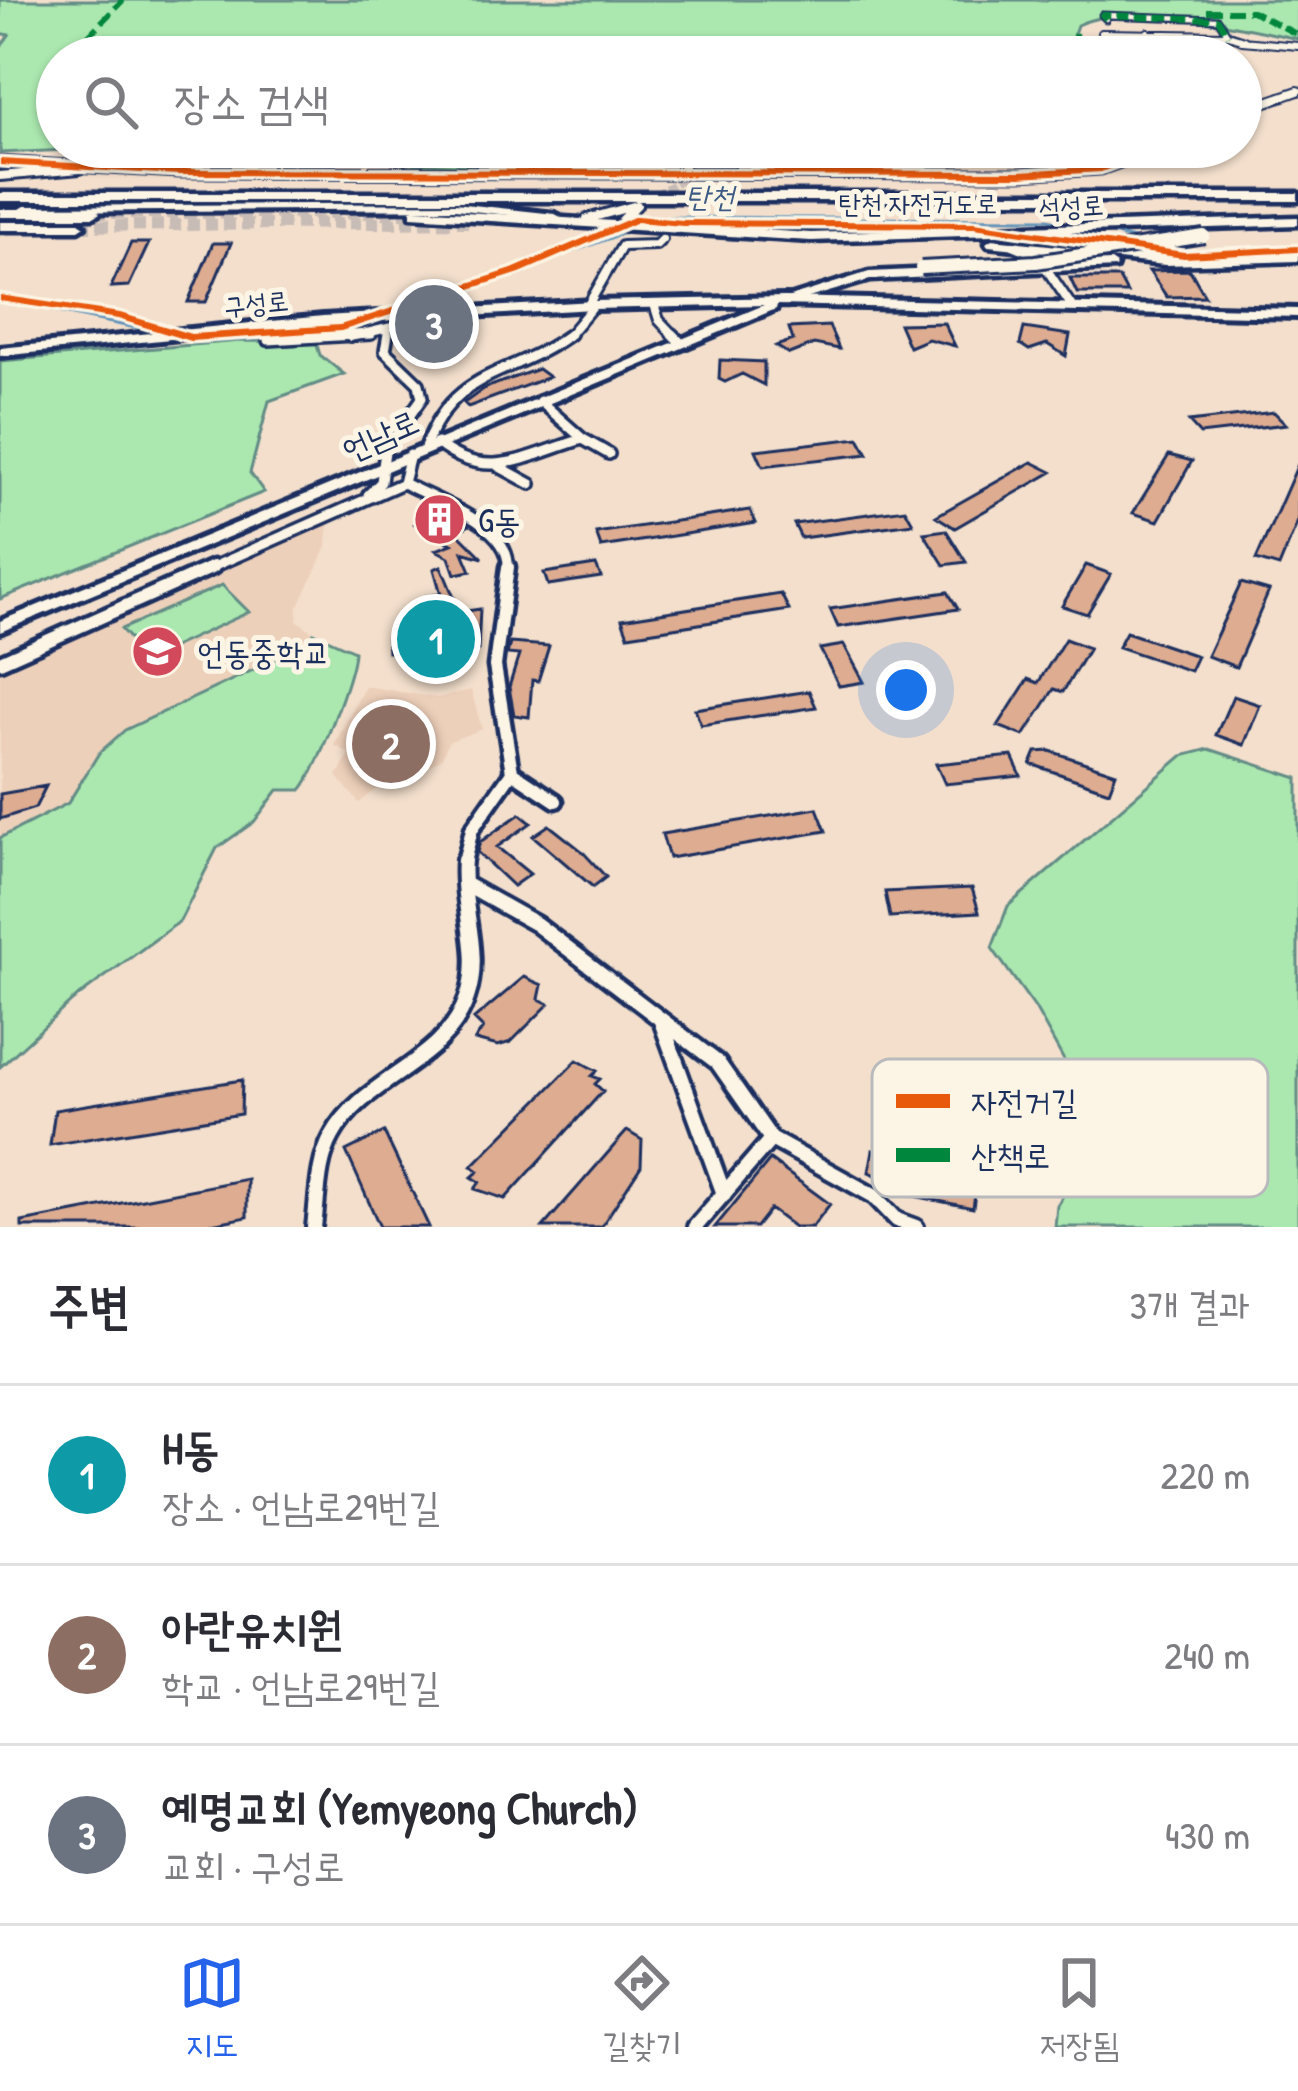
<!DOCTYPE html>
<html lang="ko">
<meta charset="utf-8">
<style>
body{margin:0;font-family:"Patrick Hand","Poor Story",sans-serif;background:#f2f2f3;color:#2b2b33}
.you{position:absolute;left:906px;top:690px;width:42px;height:42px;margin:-30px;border:9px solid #fff;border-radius:50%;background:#1a73e8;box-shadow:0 0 0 18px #1a73e833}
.badge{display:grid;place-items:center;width:78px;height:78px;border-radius:50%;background:#2563eb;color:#fff;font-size:39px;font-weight:700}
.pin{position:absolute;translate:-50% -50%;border:6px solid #fff;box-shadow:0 3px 12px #0006}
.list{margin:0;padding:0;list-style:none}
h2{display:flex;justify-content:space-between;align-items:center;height:156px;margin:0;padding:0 48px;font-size:51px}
h2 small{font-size:39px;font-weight:400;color:#7c7c81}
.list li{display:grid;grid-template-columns:78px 1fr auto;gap:36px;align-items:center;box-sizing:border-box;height:180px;padding:0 48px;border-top:3px solid #e1e1e2}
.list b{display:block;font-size:45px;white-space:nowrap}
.list p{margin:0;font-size:39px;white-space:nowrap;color:#7c7c81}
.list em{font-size:39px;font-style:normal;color:#7c7c81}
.icon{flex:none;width:66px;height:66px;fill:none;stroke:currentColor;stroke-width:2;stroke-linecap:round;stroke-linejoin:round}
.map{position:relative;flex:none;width:1298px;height:1227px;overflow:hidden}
.search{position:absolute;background:#fff;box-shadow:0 3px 9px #0004;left:36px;right:36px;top:36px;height:132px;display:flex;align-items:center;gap:30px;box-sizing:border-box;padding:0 42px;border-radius:66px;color:#7c7c81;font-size:45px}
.sheet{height:696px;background:#fff}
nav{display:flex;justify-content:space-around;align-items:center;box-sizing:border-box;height:168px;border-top:3px solid #e1e1e2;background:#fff;font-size:33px;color:#7c7c81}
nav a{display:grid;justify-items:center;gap:6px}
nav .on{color:#2563eb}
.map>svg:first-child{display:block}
</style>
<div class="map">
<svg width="1298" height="1227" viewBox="0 0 1298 1227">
<rect width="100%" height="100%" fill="#f3dfcc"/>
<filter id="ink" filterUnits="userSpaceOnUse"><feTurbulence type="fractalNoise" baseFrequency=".00833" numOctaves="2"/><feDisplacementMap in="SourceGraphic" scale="24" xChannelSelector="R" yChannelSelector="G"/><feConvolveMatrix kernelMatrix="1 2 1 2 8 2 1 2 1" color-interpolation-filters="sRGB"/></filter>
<g filter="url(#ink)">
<path fill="#edd0ba" d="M329,513L327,547L298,607L297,620L314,633V642L125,730L99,753L68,803L0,838V662Z
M365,686L437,698L471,690L482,729L448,742L442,758L418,773L394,776L359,803L337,776L350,754L334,745Z"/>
<path fill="#abe8af" stroke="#638c86" stroke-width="3" d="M0,0H1298V39C1240,27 1131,0 1077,25L1066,57H57V147H139L0,153V48L9,35L0,33Z
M270,147H622L620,174L330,159Z
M240,341L316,342L320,355L344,374L269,401L250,473L264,492L0,599V361Z
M222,585L249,612L147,659L121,629Z
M314,633L354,651C354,673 315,775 301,790H278L254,822L217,848L180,921L72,1001L0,1067V838L68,803L99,753L125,730L313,642Z
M1209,749L1298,778V1227H1055L1057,1205L1079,1172L1086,1100L1035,1008L992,948L1008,906L1182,756Z"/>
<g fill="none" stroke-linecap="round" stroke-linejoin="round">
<path stroke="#6494b9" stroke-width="3" d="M648,224L667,217L1048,219L1072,225
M1095,230L1142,241
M0,300L165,334
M411,312L637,228
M342,332L383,321"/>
<path stroke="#6494b9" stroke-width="4.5" d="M175,337L191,342L265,338"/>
</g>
<path fill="#deac90" stroke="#1b2f5e" stroke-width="3" d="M131,243H149L129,286L111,287Z
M213,243H231L206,302H188Z
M1190,270L1205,296L1167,297L1149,271Z
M1070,278H1119L1127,293H1077Z
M944,323L955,346L928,339L909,347L899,324Z
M829,326L839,349L814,344L789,354L776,346L793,340L789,328Z
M1024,328L1070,335L1066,356L1047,344L1029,350L1020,344Z
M720,360L764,362V385L742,374L725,382L719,379Z
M538,369L549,377L468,407L464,403L485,388Z
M1274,412L1286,424L1200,434L1189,422Z
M859,438L868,454L763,466L756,450Z
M1169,455L1192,461L1158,521L1133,513Z
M1032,462L1052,472L955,528L936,516Z
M1298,464V521L1279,567L1256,560Z
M427,504L468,526L457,532L483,558L463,552L471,571L455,574L449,557L436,550L452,544L415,524L426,517L416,512Z
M905,509L913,523L801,538L794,524Z
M750,510L756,523L601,547L596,533Z
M946,530L966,562L944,565L924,533Z
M596,565L601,577L548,585L544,573Z
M1086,565L1111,574L1087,614L1062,606Z
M441,566L460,612L480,609L478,650L430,659L411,657L410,651L388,652L387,638L393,637L398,620L436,617L427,596L441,594L434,569Z
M1241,583L1269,591L1236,667L1207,656Z
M948,592L958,609L838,627L830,609Z
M781,594L789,610L628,635L622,619Z
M1126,632L1197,656L1190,671L1118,647Z
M1065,639L1089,648L1063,692L1054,689L1024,736L998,726L1028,679L1038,683Z
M510,643L549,646L538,681L532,680L529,717L514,715L509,687L519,655L507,654Z
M844,645L864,682L839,686L820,649Z
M809,691L816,707L701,725L695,709Z
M1233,696L1260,705L1244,745L1216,735Z
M1050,751L1116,773L1109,791L1031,764L1036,752Z
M1012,756L1021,776L945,784L936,764Z
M46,786L35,808L0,819V794Z
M817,808L826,831L669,858L662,834Z
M520,814L531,823L497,847L530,874L513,886L477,852L480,842Z
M549,825L582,851L606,877L593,887L533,836Z
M972,888L979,912L890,917L885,892Z
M524,977L542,985L539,999L549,1004L511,1042L498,1046L475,1040L483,1028L474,1019Z
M577,1060L597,1071L592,1076L600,1079L595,1084L603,1091L505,1199L475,1189L480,1182L472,1177L479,1171L472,1166Z
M242,1080L241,1114L50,1145L55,1110Z
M627,1131L642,1140L641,1166L601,1227H543Z
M384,1132L429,1227H380L346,1151Z
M873,1150L921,1163L920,1168L977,1179L973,1208L909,1195L908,1188L869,1172Z
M770,1160L830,1204L812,1227H794L770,1209L756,1227H715Z
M247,1179V1217L196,1227H22V1222Z"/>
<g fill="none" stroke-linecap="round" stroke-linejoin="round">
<path stroke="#c8bcb6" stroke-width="8" stroke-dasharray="8 3" stroke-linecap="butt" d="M637,205L686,177L684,169"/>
<path stroke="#c8bcb6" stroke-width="12" stroke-dasharray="12 6" stroke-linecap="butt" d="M94,213H415
M79,226L468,222"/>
<defs>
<path id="pedestrian" d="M1106,19L1102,15L1218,19L1228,35"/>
<path id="minor-far4" d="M1101,33L1228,35L1244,40
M1104,41L1154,40L1148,32
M1242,41L1298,46"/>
<path id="minor-far3" d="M639,173L642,161H683L684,166
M0,176L80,169
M587,219L637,205L622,220L628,222
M1013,245L1037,255L1071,305
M654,304L659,320L675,337
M588,305L622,246L656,245L662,239
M350,337L446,314
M567,337L594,305"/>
<path id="minor-far2" d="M672,334L681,343
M268,340L371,334
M540,401L583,439
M437,443C487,484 528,455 583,439L609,454
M425,448C453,368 512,377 570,334
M498,466L531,484
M403,483C435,500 513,525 508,570
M368,495L381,482L385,451L422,398L419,384L385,351L388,334
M206,570L403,483L410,455"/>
<path id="minor-far1" d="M0,662L213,567
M512,772L556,801
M464,863L472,829L512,772L495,666L508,567"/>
<path id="minor" d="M468,886L536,924L718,1063L771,1139L874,1196L897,1220L916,1227
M661,1021L724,1194
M314,1227C318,1197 317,1163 332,1136C364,1077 444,1065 467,998C483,952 460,907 464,860
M695,1227L771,1139"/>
<path id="tertiary-far1" d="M1241,111L1298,91
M1152,150L1162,147"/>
<path id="tertiary" d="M0,162L179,172L1020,174L1101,169L1161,147"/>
<path id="secondary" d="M455,203L555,214L561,217L555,220L455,209L25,212L20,209L25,206Z
M784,297L1298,309V317L777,305L776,309L0,632V621L764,305L594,309L323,324L0,356V348L323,316L594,301Z"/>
<path id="trunk" d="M0,209H94L100,213L94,217H0Z
M415,209L811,233L1298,217V225L811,241L411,216V210Z
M0,222H79L85,226L79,230H0Z
M992,239L1165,257L1298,253V261L1165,265L988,246L986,243Z
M1111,261L1117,265L1116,268L870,280L784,305L777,301L869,272Z"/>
<path id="motorway" d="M0,193H1298V201H0Z"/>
</defs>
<use href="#pedestrian" stroke="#1b2f5e" stroke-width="9"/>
<use href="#minor-far4" stroke="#1b2f5e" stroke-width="10"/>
<use href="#minor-far3" stroke="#1b2f5e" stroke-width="14"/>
<use href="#minor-far2" stroke="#1b2f5e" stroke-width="16"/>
<use href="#minor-far1" stroke="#1b2f5e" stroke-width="21"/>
<use href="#minor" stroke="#1b2f5e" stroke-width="22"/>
<use href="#tertiary-far1" stroke="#1b2f5e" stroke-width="12"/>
<use href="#tertiary" stroke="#1b2f5e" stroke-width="15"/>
<use href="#secondary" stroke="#1b2f5e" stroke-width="10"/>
<use href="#trunk" stroke="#1b2f5e" stroke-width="9"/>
<use href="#motorway" stroke="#1b2f5e" stroke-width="9"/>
<use href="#pedestrian" stroke="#fcf5e5" stroke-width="4.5"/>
<use href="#minor-far4" stroke="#fcf5e5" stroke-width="6"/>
<use href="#minor-far3" stroke="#fcf5e5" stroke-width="8"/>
<use href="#minor-far2" stroke="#fcf5e5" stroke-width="9"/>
<use href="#minor-far1" stroke="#fcf5e5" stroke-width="12"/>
<use href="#minor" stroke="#fcf5e5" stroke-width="14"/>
<use href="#tertiary-far1" stroke="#fcf5e5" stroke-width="8"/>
<use href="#tertiary" stroke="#fcf5e5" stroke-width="9"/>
<use href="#secondary" fill="#fcf5e5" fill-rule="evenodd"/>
<use href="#trunk" fill="#fcf5e5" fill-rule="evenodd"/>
<use href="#motorway" fill="#fcf5e5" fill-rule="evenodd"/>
<defs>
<path id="trunk-bridge" d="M921,268L1036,262L1204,236"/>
</defs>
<use href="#trunk-bridge" stroke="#1b2f5e" stroke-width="18" stroke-linecap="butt"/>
<use href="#trunk-bridge" stroke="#fcf5e5" stroke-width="12"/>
<path stroke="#00873e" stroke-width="6" stroke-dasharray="14 6" stroke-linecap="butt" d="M1207,11H1252L1298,35
M1106,19L1102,15L1218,19L1228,35
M1075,33L1078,57
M88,57V36L123,0"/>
<defs>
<path id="cycleway" d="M1153,147H1167L1101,172L1020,177L179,175L0,165V159L179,169L1020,171L1100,166Z
M636,216L683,220L974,222L1184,252L1298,246V252L1184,258L974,228L683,226L637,222L520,273L341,331L190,341L118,319L0,301V295L120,313L191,334L340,325L512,269Z"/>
</defs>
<use href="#cycleway" stroke="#fcf5e5" stroke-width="7"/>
<use href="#cycleway" fill="#e8590c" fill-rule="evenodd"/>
</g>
</g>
<defs>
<symbol id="building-disc" viewBox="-11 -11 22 22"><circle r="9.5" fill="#d1495b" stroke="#fcf5e5"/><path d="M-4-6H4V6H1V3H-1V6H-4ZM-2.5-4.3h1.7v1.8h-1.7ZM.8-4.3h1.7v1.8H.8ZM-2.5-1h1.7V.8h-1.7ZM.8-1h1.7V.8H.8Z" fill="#fff"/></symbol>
<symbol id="school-disc" viewBox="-11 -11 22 22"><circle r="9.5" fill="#d1495b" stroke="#fcf5e5"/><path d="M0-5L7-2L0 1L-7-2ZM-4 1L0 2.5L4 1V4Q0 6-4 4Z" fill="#fff"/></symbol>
</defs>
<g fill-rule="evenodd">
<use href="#building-disc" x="410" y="490" width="59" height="59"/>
<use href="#school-disc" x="128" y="622" width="59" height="59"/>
</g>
<g text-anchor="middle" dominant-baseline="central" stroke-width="10" stroke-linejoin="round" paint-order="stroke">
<g font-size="27" fill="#1b2f5e" stroke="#fcf5e5">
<text x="918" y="203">탄천 자전거도로</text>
<text transform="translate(1071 206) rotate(-4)">석성로</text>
<text transform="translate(256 303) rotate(-6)">구성로</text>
</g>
<g font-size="30" font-style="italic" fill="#3a5984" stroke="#fcf5e5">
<text x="710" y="196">탄천</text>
</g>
<g font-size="33" fill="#1b2f5e" stroke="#fcf5e5">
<text transform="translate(380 435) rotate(-24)">언남로</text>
</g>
<g font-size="33" fill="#1b2f5e" stroke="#fcf5e5" text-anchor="start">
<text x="478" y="520">G동</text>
<text x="197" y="652">언동중학교</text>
</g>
</g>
<rect x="872" y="1059" width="396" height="138" rx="18" fill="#fcf5e5" stroke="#b8babc" stroke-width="3"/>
<rect x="896" y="1094" width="54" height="14" fill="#e8590c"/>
<rect x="896" y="1148" width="54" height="14" fill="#00873e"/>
<g font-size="33" fill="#1b2f5e">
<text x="971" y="1113">자전거길</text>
<text x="971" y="1167">산책로</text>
</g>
</svg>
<div class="you"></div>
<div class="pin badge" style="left:436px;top:639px;background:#0f9aa8">1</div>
<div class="pin badge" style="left:391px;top:744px;background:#8d6e63">2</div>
<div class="pin badge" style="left:434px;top:324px;background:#6b7280">3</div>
<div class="search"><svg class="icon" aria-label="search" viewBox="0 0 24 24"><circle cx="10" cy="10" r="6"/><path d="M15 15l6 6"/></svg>장소 검색</div>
</div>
<section class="sheet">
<h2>주변<small>3개 결과</small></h2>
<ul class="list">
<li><span class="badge" style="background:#0f9aa8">1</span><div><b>H동</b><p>장소 · 언남로29번길</p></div><em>220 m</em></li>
<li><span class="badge" style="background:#8d6e63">2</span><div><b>아란유치원</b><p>학교 · 언남로29번길</p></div><em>240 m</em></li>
<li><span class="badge" style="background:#6b7280">3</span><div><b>예명교회 (Yemyeong Church)</b><p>교회 · 구성로</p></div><em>430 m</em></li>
</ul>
</section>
<nav>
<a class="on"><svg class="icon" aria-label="map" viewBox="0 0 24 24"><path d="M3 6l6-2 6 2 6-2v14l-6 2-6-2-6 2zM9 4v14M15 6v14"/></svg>지도</a>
<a><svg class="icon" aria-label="directions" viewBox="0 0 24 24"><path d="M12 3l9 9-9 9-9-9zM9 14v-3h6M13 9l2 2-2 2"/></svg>길찾기</a>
<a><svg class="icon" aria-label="saved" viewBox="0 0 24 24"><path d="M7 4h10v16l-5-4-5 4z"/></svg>저장됨</a>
</nav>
